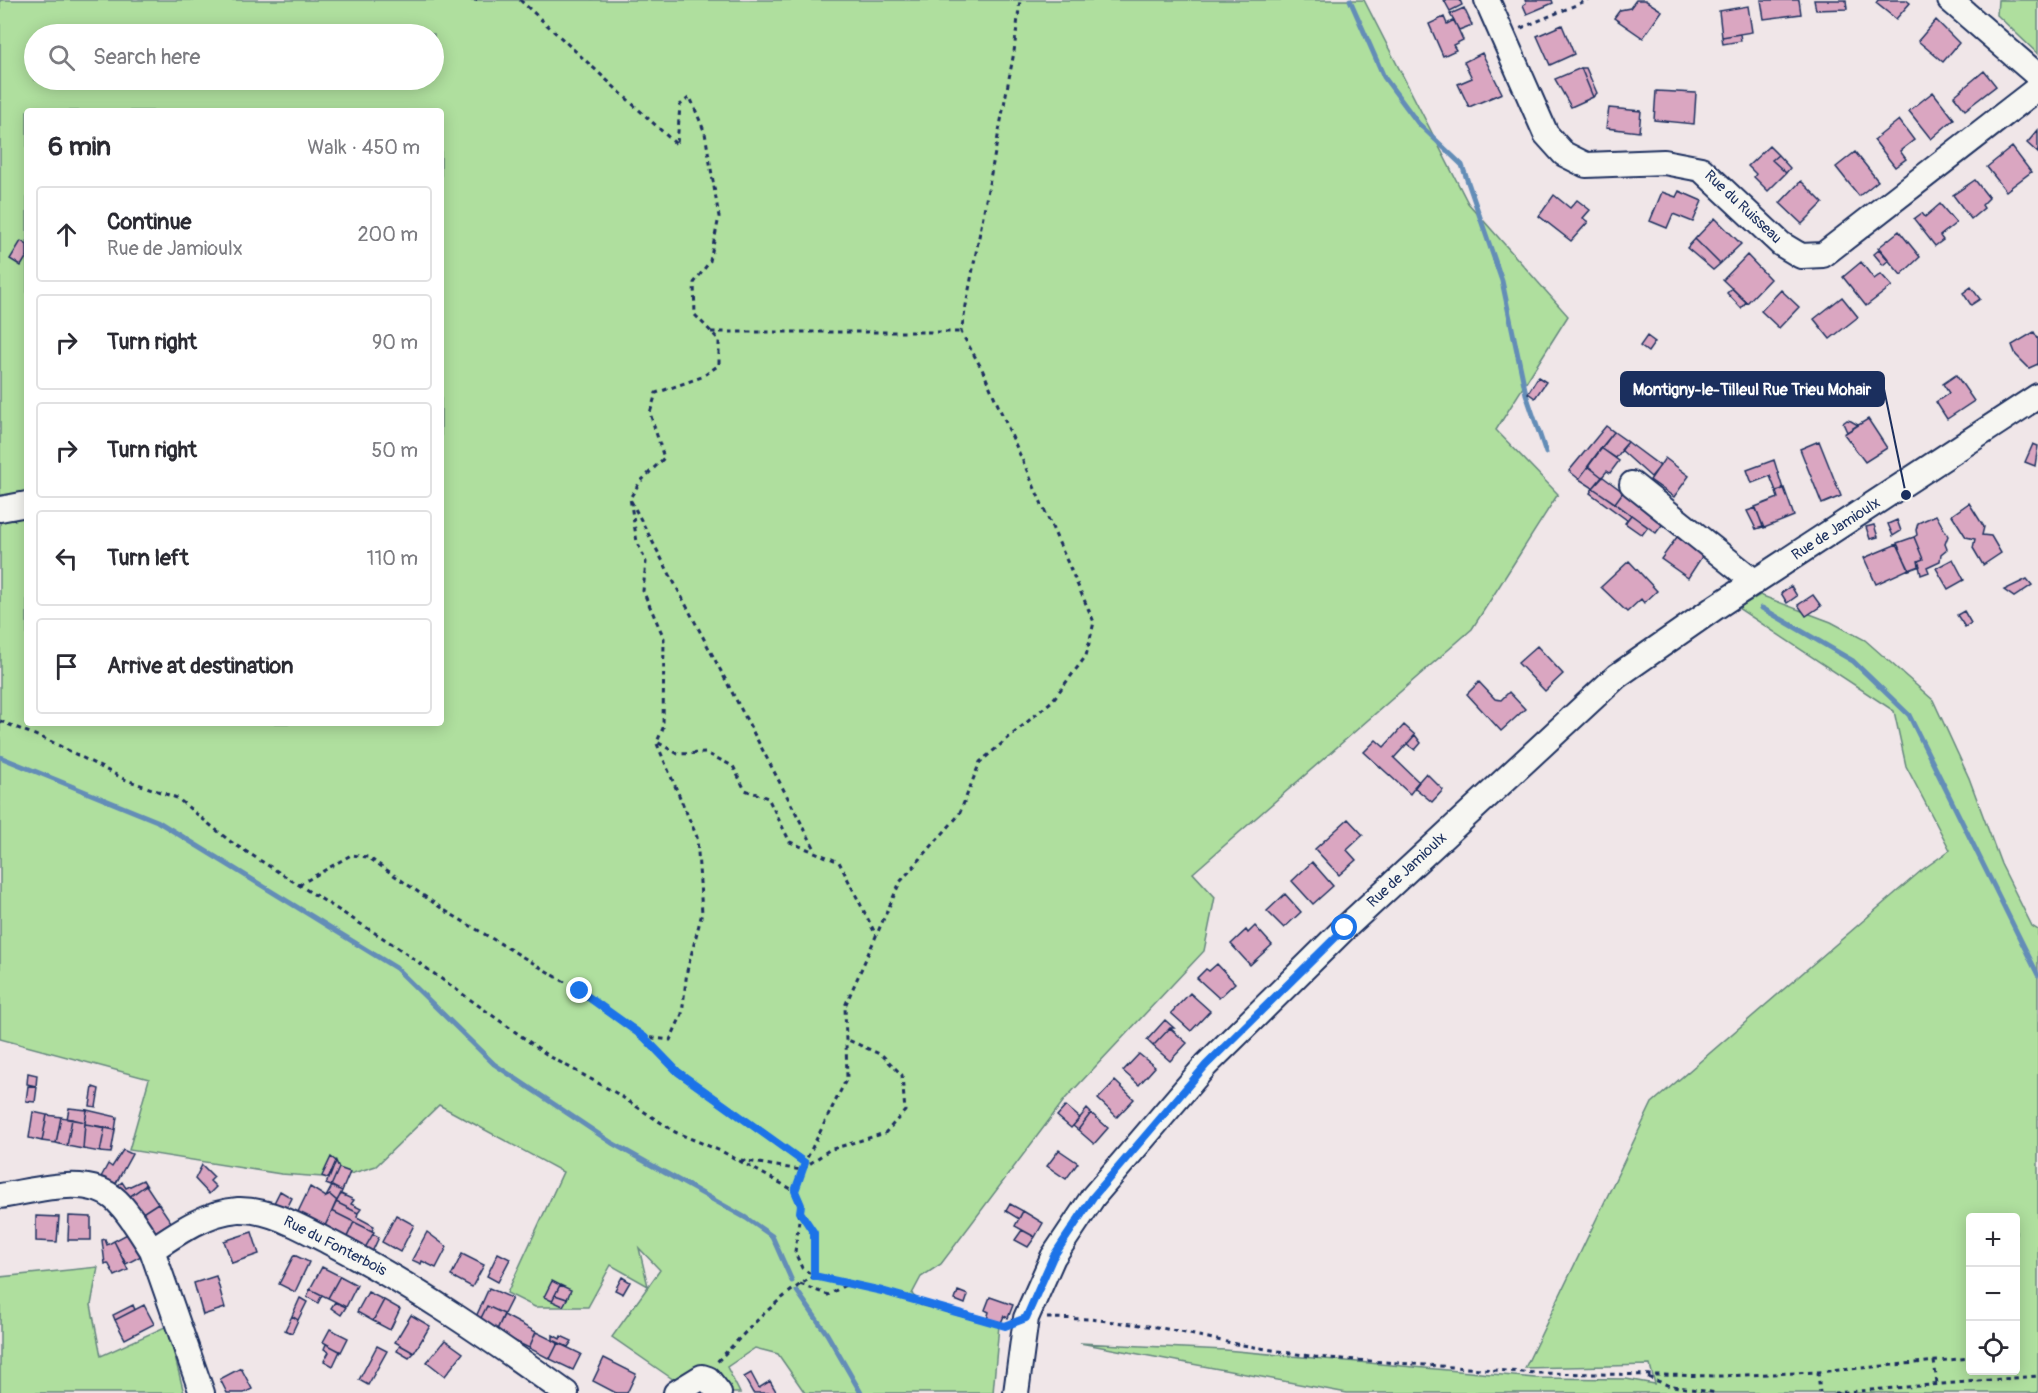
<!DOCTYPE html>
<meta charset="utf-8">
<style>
body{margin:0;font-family:Pangolin,sans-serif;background:#f2f2f3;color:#2b2b33}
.controls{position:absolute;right:18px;bottom:18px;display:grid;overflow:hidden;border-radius:6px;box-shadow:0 3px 15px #0003}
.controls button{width:54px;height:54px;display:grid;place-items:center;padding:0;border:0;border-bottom:2px solid #e1e1e2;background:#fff;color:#2b2b33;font:30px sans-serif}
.stop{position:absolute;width:18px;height:18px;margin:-14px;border:4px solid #1a73e8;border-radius:50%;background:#fff}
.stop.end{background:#1a73e8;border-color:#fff;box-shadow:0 2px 6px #0008}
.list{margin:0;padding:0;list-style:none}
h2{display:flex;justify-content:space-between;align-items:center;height:78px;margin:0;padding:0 24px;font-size:26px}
h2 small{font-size:20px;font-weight:400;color:#7c7c81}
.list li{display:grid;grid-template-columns:39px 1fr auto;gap:18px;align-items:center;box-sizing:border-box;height:96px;margin:0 12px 12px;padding:0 12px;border:2px solid #e1e1e2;border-radius:6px}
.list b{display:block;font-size:22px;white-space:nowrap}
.list p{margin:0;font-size:20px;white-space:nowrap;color:#7c7c81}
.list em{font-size:20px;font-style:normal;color:#7c7c81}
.icon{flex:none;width:33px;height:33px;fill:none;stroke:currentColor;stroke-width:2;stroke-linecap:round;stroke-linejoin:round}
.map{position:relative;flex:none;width:2038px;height:1393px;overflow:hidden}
.search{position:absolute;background:#fff;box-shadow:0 3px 15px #0003;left:24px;top:24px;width:420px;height:66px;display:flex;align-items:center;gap:15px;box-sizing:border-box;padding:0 21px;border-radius:33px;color:#7c7c81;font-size:22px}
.panel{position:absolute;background:#fff;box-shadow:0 3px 15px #0003;left:24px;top:108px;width:420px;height:618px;border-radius:6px}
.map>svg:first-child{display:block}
</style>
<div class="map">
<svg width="2038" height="1393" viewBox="0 0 2038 1393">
<rect width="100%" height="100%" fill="#f0e6e8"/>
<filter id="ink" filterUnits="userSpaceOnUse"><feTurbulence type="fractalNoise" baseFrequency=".0167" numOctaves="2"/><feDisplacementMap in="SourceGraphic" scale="12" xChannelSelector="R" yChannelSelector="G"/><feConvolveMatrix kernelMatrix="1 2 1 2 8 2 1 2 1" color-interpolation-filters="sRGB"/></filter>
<g filter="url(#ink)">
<path fill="#afdf9e" stroke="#65877e" stroke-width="1.5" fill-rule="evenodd" d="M0,0H1364L1468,203L1568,316L1496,430L1558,494L1472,629L1193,873L1215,897L1204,951L1065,1099L941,1264L921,1277L912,1294L921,1305L999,1325L993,1393H805L778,1354L755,1348L727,1367L740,1393H662L674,1380L612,1337L660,1270L639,1248L648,1286L611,1265L588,1307H535L507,1293L563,1172L439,1105L376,1166L337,1178L281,1174L129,1150L149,1079L0,1039ZM34,34H434V80H34ZM27,111H441V723H27Z
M1998,0H2038V54L1997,15Z
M1760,595L1831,622L1865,640L1933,700L1969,778L2001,864L2032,926L2038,930V1393H1347L1080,1343L1225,1350L1535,1378L1626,1379L1655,1384L1650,1365L1525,1368L1652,1103L1922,870L1950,850L1906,766L1894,711L1738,608ZM1970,1218H2016V1370H1970Z
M98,1267L91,1305L101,1356L167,1326L184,1393H0V1277Z"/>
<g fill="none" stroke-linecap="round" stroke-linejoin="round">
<path stroke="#648db7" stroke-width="5" d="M1350,0L1384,77L1418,123L1462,165L1502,281L1526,394L1546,453
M1762,608L1853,661L1909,715L2038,975
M0,757L157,821L396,968L494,1064L612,1143L746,1218L772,1236L792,1281
M797,1291L827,1334L861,1393"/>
</g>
<path fill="#daa6c1" stroke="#1b2f5e" stroke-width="1.5" d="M1444,0H1460L1462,5L1450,11Z
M1525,0H1552L1553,3L1527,14L1523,5L1526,3Z
M1636,0H1645L1662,11L1643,38L1614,18L1620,10L1630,8Z
M1761,0H1799L1801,14L1764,19Z
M1814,0H1846L1847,9L1816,10Z
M1878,0H1906L1910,3L1896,19L1876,3Z
M1748,6L1752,32L1722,37L1719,11Z
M1464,8L1472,25L1459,30L1450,14Z
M1444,17L1447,24L1454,20L1463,40L1453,45L1456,50L1443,56L1429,24Z
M1936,20L1959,43L1943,62L1918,41Z
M1562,25L1574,54L1550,65L1537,36Z
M1740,34L1741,41L1723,44L1722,37Z
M1482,53L1502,93L1469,107L1458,84L1472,78L1464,62Z
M1581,68L1593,97L1571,107L1555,79Z
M1581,68H1586L1597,93L1593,97Z
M1984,71L1996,86L1965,110L1954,96Z
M1656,91L1696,93L1694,124L1654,120Z
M1933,92L1954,119L1931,139L1909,111Z
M1609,108L1641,111L1639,132L1606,128Z
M1899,120L1914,140L1900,151L1906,159L1895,167L1874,140Z
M2038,130V153L2027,143Z
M1769,146L1778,155L1772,160L1786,173L1768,191L1754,177L1756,174L1748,166Z
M2012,147L2031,172L2006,191L1987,167Z
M1855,152L1878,181L1859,196L1836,167Z
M1778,155L1790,168L1786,173L1772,160Z
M1975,180L1989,198L1982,205L1984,208L1971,219L1953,195Z
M1801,181L1823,203L1802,224L1780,203Z
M1679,191L1702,201L1693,222L1673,214L1667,228L1650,221L1662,192L1676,197Z
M1554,195L1570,208L1577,200L1590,210L1583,218L1588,222L1571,241L1539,216Z
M1940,204L1956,223L1940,236L1943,240L1935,246L1914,219L1922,213L1925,217Z
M1715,218L1741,244L1720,264L1695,239Z
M1899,231L1920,257L1901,275L1878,248Z
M1695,239L1720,264L1713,270L1687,248Z
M21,241L27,245V256L21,266L10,259Z
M1880,249L1889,260L1883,265L1874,254Z
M1747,255L1770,279L1747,303L1723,280Z
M1861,262L1874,279L1881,274L1892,286L1866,306L1843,277Z
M1971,287L1980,299L1971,305L1963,293Z
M1732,288L1746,302L1741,308L1727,293Z
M1781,290L1799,307L1779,328L1761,311Z
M1842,297L1858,317L1830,339L1814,319Z
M2034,332L2038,339V364L2029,368L2016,355L2012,345Z
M1647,336L1655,342L1648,352L1640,346Z
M1956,375L1974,401L1947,419L1936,402L1949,393L1943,384Z
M1538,377L1546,382L1535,398L1528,393Z
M1868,419L1887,448L1865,462L1844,434Z
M1847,420L1851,421L1858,425L1847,432L1843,423Z
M1606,426L1614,432L1579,479L1569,471Z
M1614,432L1628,442L1616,458L1601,448Z
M1819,441L1841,496L1822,504L1800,449Z
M1628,442L1660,466L1651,477L1621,450Z
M2033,444L2038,446L2035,466L2025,462Z
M1601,448L1619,461L1610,473L1607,471L1602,477L1588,466Z
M1665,458L1689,476L1674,497L1650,480Z
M1774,460L1783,489L1776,491L1770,476L1752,483L1747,470Z
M1588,466L1602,477L1593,488L1579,479Z
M1603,477L1623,492L1615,503L1593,488Z
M1593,488L1631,515L1627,520L1590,493Z
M1784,488L1794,516L1764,528L1755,507L1778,498L1776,492Z
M1623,492L1665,521L1656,533L1615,503Z
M1969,503L1984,527L1982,535L1991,536L2001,553L1983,565L1973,548L1975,539L1966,537L1952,515Z
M1756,508L1763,527L1756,529L1747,511Z
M1631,515L1648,527L1642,535L1625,523Z
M1936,515L1948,536L1945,544L1947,549L1941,554L1940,561L1927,567L1929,572L1921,575L1918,561L1923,559L1914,537L1917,535L1916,530L1918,523Z
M1897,520L1901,531L1893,536L1888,524Z
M1874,525L1878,537L1870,539L1866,527Z
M1677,537L1703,555L1688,578L1661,559Z
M1914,537L1923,559L1918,561L1920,566L1909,570L1897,543Z
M1897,544L1909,569L1876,584L1864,558Z
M1953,559L1964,580L1948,589L1936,568Z
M1629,561L1657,591L1644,603L1641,599L1627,612L1601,587Z
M2027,579L2032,585L2014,597L2004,590Z
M1791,586L1797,596L1787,603L1781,593Z
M1813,595L1821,606L1806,616L1798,605Z
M1964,611L1971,623L1965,627L1957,615Z
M1537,646L1563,674L1545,691L1518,663Z
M1479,682L1495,699L1501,700L1509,692L1525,709L1501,731L1467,694Z
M1404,725L1415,735L1394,758L1419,782L1410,794L1364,752L1376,740L1384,747Z
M1415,735L1421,743L1415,750L1407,744Z
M1426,773L1443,790L1432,802L1414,787Z
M1348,819L1363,835L1347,850L1356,860L1339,875L1315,849Z
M1312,862L1333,886L1313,904L1292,881Z
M1285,894L1301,912L1284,928L1267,911Z
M1255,926L1272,945L1250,965L1231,944L1246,930L1248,933Z
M1217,964L1235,983L1219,998L1197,978L1206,969L1209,971Z
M1190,993L1210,1011L1191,1031L1171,1013Z
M1165,1020L1174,1028H1170L1153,1046L1147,1040Z
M1170,1028L1187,1043L1170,1061L1153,1046Z
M1139,1054L1155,1067L1139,1085L1123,1071Z
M28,1073L37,1075L36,1086L27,1084Z
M1115,1081L1134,1099L1117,1117L1098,1099Z
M28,1086L37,1087L35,1102L26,1101Z
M93,1087L99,1089L96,1107L90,1106Z
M1066,1106L1080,1118L1071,1128L1057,1116Z
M69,1108L87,1110L85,1122L67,1119Z
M1087,1109L1091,1113L1078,1130L1073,1126Z
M87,1110L117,1117L115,1130L85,1124Z
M33,1112L47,1115L42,1141L29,1138Z
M1091,1113L1108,1128L1094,1144L1078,1130Z
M47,1115L61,1117L56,1143L42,1141Z
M61,1117L72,1119L67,1146L56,1143Z
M72,1119L85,1122L83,1149L67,1146Z
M85,1124L105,1127L100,1152L83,1149Z
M105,1127L115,1130L111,1153L100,1152Z
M123,1150L132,1154L115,1185L100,1179L108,1164L112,1167Z
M1059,1150L1078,1163L1066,1179L1047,1166Z
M331,1157L336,1161L329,1179L322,1176Z
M336,1161L339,1168L331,1186L326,1184Z
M202,1165L214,1177L210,1181L216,1187L209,1194L195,1179Z
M339,1168L350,1172L342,1191L331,1186Z
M143,1180L146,1185L129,1197L117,1186L122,1182L126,1188Z
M146,1185L158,1203L141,1214L129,1197Z
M332,1186L342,1191L337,1201L330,1195L326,1197Z
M310,1187L326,1197L330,1195L337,1201L324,1228L297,1214Z
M280,1191L292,1198L286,1210L274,1203Z
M341,1194L354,1200L351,1204L361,1209L358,1213L336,1202Z
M336,1202L358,1213L357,1217L374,1226L372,1231L332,1211Z
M158,1203L171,1222L154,1233L141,1214Z
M1010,1204L1023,1211L1019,1219L1006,1211Z
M332,1211L354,1222L346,1239L324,1228Z
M1023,1211L1043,1223L1035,1237L1015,1226Z
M396,1215L414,1225L400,1252L382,1242Z
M36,1216L59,1217L57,1242L36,1241Z
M69,1216L91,1217V1240H68Z
M354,1222L374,1232L365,1248L346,1239Z
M1022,1230L1035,1237L1028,1247L1015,1240Z
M131,1232L143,1255L126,1264L114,1241Z
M252,1232L259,1254L232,1263L224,1241Z
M427,1232L447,1247L436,1268L422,1261L421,1264L412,1260Z
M373,1234L379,1237L372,1252L365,1248Z
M105,1239L107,1245L114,1241L128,1270L115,1276L108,1263L105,1264L102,1240Z
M498,1253L510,1259L498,1282L487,1276Z
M462,1254L484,1265L472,1287L451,1276Z
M294,1255L309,1262L295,1292L279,1284Z
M322,1267L340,1276L328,1298L310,1289Z
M216,1276L225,1308L203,1315L194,1283Z
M340,1276L357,1285L346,1307L328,1298Z
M622,1277L630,1282L623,1294L615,1290Z
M552,1281L560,1285L552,1301L544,1297Z
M560,1285L571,1290L567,1299L555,1295Z
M489,1288L512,1298L504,1314L487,1306L479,1322L475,1319Z
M310,1289L322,1295L318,1303L307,1297Z
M958,1291L968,1295L965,1304L955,1300Z
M368,1292L384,1300L373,1321L357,1312Z
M555,1295L567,1299L563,1306L552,1301Z
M990,1297L1013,1305L1008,1318L1004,1316L1000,1325L987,1319L989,1312L985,1310Z
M300,1298L307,1302L298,1320L292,1316Z
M384,1300L400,1309L390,1330L373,1321Z
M335,1302L346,1307L341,1315L331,1308Z
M133,1305L135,1310L115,1320L113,1315Z
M144,1305L154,1324L125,1339L115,1320Z
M487,1306L504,1314L496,1332L479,1322Z
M411,1315L430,1326L414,1353L395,1342Z
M504,1315L536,1332L529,1348L496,1332Z
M292,1316L298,1320L292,1333L285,1330Z
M330,1329L348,1338L341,1352L323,1342Z
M536,1332L558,1343L550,1359L529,1348Z
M553,1335L560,1339L561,1336L572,1341L568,1347L553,1340Z
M445,1340L463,1353L445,1376L427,1362Z
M558,1343L581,1354L573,1370L550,1359Z
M326,1344L340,1351L333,1366L324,1361L329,1352L324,1349Z
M400,1345L409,1350L414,1353L409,1358L397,1351Z
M377,1346L387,1351L368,1385L359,1380Z
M604,1358L636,1374L627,1393H616L593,1381Z
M241,1368L252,1389L244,1393H227L220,1379Z
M751,1373L759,1388L770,1381L777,1393H753L744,1377Z"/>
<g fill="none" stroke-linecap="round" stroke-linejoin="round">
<defs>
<path id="minor" d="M1487,0L1546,134L1564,154L1586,165L1664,162L1701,169L1781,244L1801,256L1823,255L2038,88
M1950,0L2038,76
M1632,484L1755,582
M0,509L27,504
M0,1196C34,1191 89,1173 117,1201C131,1215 141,1233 152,1250C177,1233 207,1212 238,1210C271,1209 303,1229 331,1243C414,1286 491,1339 566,1393
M152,1250L202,1393
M676,1393L702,1377L708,1379L719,1393
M1016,1393L1026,1318L1053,1257L1093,1197L1206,1065L1345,928L1617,676L1716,607L2038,396"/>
</defs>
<use href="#minor" stroke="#1b2f5e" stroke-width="28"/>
<path stroke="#1b2f5e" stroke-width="3" stroke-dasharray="4.5 4.5" stroke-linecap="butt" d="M474,0H477
M520,0L677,145L680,105L690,97L705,133L719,217L710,261L694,283L695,315L719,340V365L702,377L656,393L650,413L664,458L640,482L630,498L637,542L646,562L643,591L664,638L663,728L657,742L678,754L706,753L733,766L745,790L768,798L790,842L839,862L876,935
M1521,28L1588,0
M711,332H961
M631,501L816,851
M0,721L50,741L124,779L177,798L231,842L394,945L549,1056L616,1093L675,1132L723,1152L795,1191L801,1205L800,1212L814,1233V1276C775,1298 747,1331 716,1363
M299,885L351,855L368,857L444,910L580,991L644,1037L670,1040L682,1014L687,971L702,913L697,837L657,744
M644,1037L678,1072L805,1163
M741,1160L801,1170L829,1150L885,1133L905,1111L902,1075L882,1055L846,1039
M795,1191L801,1170L847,1078L845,1006L900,882L959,815L980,762L1052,701L1086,656L1094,622L982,369L961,332L1014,52L1020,0
M800,1212L795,1252L802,1268L814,1276L882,1291L1006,1326
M800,1284L828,1295L847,1284
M1047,1318L1090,1319L1157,1327L1236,1344L1315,1357L1536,1373L1721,1376L1818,1372L1970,1358
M1934,1361L1937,1384
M1818,1372L1820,1393
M1648,1377L1667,1385L1716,1393
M1834,1393L2038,1376"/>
<use href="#minor" stroke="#f6f6f2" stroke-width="24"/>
</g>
</g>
<g fill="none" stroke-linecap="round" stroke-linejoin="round" filter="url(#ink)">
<path stroke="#1a73e8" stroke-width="8" d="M580,991L644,1037L678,1072L805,1163L795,1191L801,1205L800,1212L814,1233V1276L882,1291L1005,1326L1026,1318L1053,1257L1093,1197L1206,1065L1345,928"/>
</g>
<g text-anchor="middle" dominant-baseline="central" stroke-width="4.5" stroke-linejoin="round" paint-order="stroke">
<g font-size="15" fill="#1b2f5e" stroke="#f6f6f2">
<text transform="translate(1743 207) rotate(43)">Rue du Ruisseau</text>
<text transform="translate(1836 529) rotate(-33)">Rue de Jamioulx</text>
<text transform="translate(1407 870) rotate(-43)">Rue de Jamioulx</text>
<text transform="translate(335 1246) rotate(27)">Rue du Fonterbois</text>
</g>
</g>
<path fill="none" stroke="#1b2f5e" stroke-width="2" d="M1906 495L1884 389"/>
<circle fill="#1b2f5e" stroke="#f6f6f2" stroke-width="2" cx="1906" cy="495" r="6"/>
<rect fill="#1b2f5e" stroke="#1b2f5e" stroke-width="2" x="1621" y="372" width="263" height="34" rx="6"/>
<g font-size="16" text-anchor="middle" font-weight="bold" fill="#fff">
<text x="1752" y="395">Montigny-le-Tilleul Rue Trieu Mohair</text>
</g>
</svg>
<div class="controls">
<button>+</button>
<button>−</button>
<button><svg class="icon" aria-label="locate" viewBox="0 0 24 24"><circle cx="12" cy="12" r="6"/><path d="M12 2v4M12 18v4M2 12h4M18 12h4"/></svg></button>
</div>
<div class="stop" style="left:1345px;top:928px"></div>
<div class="stop end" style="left:580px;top:991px"></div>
<div class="search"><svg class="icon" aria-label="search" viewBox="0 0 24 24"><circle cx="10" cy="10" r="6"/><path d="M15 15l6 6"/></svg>Search here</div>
<section class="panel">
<h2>6 min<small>Walk · 450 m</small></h2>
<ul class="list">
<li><svg class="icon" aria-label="ahead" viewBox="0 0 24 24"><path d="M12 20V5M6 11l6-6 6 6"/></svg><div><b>Continue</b><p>Rue de Jamioulx</p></div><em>200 m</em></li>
<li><svg class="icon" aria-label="right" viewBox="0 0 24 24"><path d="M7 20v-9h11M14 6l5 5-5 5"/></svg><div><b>Turn right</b></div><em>90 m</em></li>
<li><svg class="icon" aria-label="right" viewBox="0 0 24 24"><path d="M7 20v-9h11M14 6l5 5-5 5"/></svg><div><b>Turn right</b></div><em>50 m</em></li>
<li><svg class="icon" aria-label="left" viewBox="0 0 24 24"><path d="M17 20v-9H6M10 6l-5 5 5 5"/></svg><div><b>Turn left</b></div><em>110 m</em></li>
<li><svg class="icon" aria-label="arrive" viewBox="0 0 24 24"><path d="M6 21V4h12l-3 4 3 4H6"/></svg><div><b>Arrive at destination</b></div></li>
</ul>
</section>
</div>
